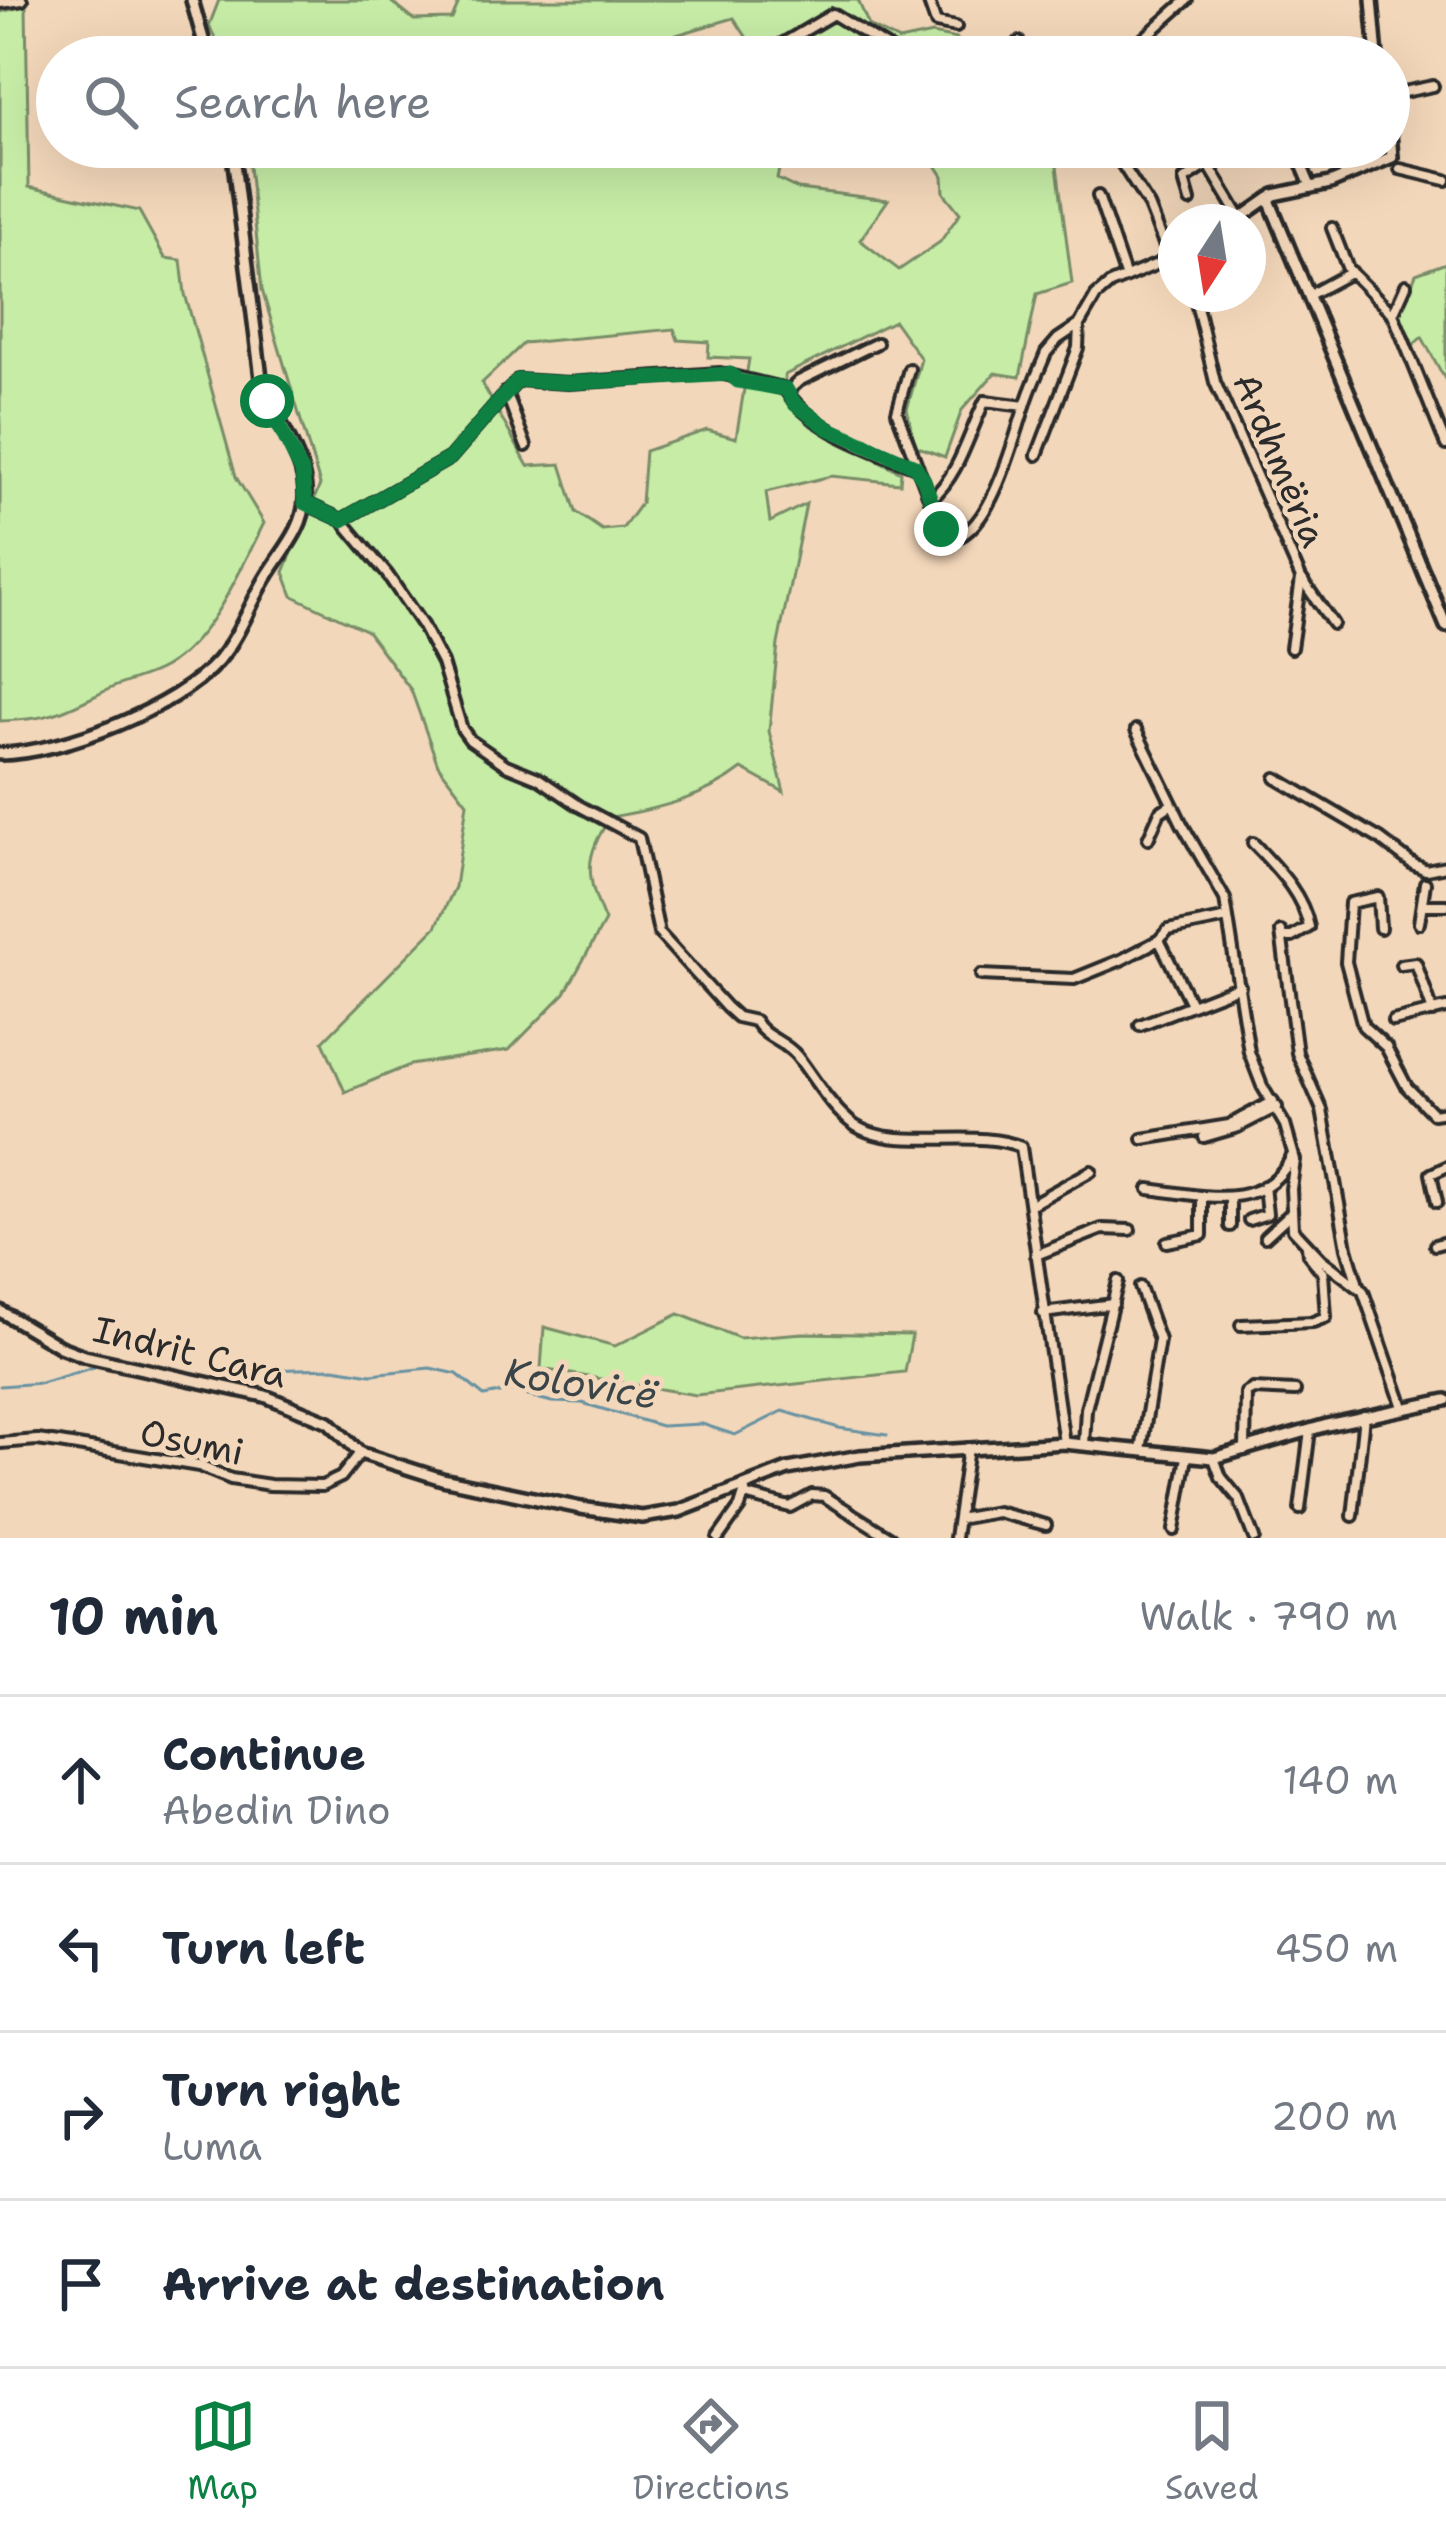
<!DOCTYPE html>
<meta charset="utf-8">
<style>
body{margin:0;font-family:"Shantell Sans",sans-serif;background:#f6f6f7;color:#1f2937}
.compass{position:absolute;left:1158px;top:204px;width:108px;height:108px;border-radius:50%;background:#fff;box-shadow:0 12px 48px #0002;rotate:192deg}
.stop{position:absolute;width:36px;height:36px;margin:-27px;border:9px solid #0b8043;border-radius:50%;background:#fff}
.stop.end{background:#0b8043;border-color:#fff;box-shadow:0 3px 12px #0008}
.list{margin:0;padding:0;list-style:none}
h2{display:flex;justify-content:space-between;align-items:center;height:156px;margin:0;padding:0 48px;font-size:51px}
h2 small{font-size:39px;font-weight:400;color:#747a83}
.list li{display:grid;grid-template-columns:78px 1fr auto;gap:36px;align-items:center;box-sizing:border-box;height:168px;padding:0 48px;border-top:3px solid #e0e1e3}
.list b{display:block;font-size:45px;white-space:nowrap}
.list p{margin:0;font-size:39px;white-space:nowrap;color:#747a83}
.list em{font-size:39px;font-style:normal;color:#747a83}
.icon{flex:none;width:66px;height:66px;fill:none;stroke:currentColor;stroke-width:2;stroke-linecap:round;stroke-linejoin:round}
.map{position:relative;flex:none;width:1446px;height:1538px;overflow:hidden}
.search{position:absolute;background:#fff;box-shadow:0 12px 48px #0002;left:36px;right:36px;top:36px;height:132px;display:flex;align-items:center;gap:30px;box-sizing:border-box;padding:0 42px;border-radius:66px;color:#747a83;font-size:45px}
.sheet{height:828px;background:#fff}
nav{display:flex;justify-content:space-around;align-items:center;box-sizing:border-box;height:168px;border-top:3px solid #e0e1e3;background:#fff;font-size:33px;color:#747a83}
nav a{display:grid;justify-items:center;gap:6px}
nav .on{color:#0b8043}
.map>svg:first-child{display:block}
</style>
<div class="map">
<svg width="1446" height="1538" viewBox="0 0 1446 1538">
<rect width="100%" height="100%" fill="#f3d7ba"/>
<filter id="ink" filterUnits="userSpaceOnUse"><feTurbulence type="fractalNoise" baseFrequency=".00833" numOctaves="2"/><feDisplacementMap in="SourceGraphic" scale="24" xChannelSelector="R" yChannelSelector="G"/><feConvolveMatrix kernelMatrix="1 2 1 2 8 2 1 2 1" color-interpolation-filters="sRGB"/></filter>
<g filter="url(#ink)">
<path fill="#c6eca6" stroke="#788c68" stroke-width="3" fill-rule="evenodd" d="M219,0H389L414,20L452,19L460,0H858L869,26L899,41L932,34L957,39L969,57H869L860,50L749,57L751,44L734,18L676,35L684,57H224L209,26Z
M26,6L29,187L139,211L165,258L181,260L185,294L236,477L264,523C241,569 211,640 165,667C147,678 124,681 105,691C60,713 51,719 0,721V12Z
M247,147H784L777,179L798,189L888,200L860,240L899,270L940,242L960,213L944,193L943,176L924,147H1079L1057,166L1072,283L1037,294L1020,377L995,373L962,410L945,457L915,446L907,409L921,359L894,321L785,375L784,397L811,426L901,472L900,483L831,476L766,492L770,522L806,504L778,644L769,731L784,792L742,769C705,798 657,809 611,817C583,856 586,877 605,921L565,993L509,1050L410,1065L345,1092L323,1041L436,927L455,887L467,803L438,765L411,690L367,631L293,596L284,572L320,485L262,290ZM674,329L678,340L709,342L708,357L749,359L736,438L707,430L645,451L641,503L623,528L602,530L576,512L561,464L528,466L482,383L524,343Z
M1446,263V381L1422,337L1413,345L1400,314L1416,274Z
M679,1314L739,1338L803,1333L912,1335L905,1372L696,1395L541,1369L544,1327L615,1346Z"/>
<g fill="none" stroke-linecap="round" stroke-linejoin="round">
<path stroke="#6792a2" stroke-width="3" d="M264,1370L334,1368L371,1374L430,1368L457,1374L484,1396L510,1391L552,1402L582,1403L661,1426L702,1424L735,1435L783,1411L839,1428L887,1435
M0,1386L41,1383L94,1367"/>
<defs>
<path id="minor" d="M928,0L936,23L956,27
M0,3L22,0
M1019,42L1024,57
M760,57L833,14L903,57
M1123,57L1187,0
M1389,95L1433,86
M1111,147L1149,206L1170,259
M1198,147L1241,219
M1294,147L1311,187
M1400,169L1446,180
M1098,196L1125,275
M1190,201L1184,180L1209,164
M1235,222L1269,198
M1332,228L1348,269L1393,314L1446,445
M1194,294L1215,382L1301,578L1333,624
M1311,294L1352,272
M1393,314L1406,285
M877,343L799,381L787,392C814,431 870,450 913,466
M909,369L897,412L941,529L947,540C990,538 1013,441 1025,406C1030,388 1039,371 1046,353L1058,339L1079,325L1096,296L1110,284L1176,256
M506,392L526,446
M1037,455L1078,348L1079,325
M931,499C960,474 969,432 985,401L1025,406
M305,503L342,520L450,458L518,380L568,383L720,373L786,389
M342,520L387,574L422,625L442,663L462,729L470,740L506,765L538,778L581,807L639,838L659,933L726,1007L737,1017L755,1021C764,1038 784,1040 797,1056C813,1077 828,1103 849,1121C888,1155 975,1126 1021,1147L1064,1443
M1291,648L1301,579
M1136,730L1182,824L1225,899L1249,1052L1262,1086L1285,1125L1295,1160L1291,1189L1293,1229L1321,1259L1363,1291L1403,1407
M1276,778L1380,839L1413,864L1426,870L1446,866
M1148,839L1160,812L1172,804
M1253,843C1276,868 1302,892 1309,927L1292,937H1282
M1423,905H1446
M1419,923L1425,883
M1380,928L1378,897L1350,903L1346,962L1363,1026L1386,1047L1407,1087L1433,1114L1446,1112
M1281,932L1297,1053L1322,1110L1347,1248L1358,1285
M1159,940L1191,1004
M1401,965L1416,963L1433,1012
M981,975L1074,979L1121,960L1159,940L1168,930L1228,918
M1393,1021L1446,1008
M1140,1025L1240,986
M1204,1137L1238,1127L1277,1107
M1143,1139L1229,1125L1273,1101
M1149,1189C1200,1195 1264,1214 1292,1156
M1230,1198V1226
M1437,1202L1431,1174L1446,1167
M1030,1205L1091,1171
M1249,1220L1267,1214L1264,1186
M1265,1237L1290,1214
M1167,1242L1202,1235V1196
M1435,1245L1446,1242
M1036,1255L1102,1229L1130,1230
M1140,1287L1159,1340L1141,1450
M1043,1313L1113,1304
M1241,1325L1313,1322L1326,1317L1323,1273L1308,1254L1307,1246
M0,1443L37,1440L59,1443L199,1466L231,1479L270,1485L322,1486L341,1477L360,1453
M1084,1445L1086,1409L1118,1281
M1245,1450L1246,1393L1253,1389L1295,1391
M1214,1458L1221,1477L1239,1499L1254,1538
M744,1495L790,1507L812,1495L824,1496L891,1538
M1300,1509L1310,1430
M1353,1516L1364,1416
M958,1519L997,1512L1046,1525
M1174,1530L1187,1457
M718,1538L740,1507L745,1491
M955,1538L968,1448"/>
<path id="tertiary" d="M192,0L208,57
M1372,0L1377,57
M1389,121L1392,157L1330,183L1274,195L1269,200L1446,626
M0,754C62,753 177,708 218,661C240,636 251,601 269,573C284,549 304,528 305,499C308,457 272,418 261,378L232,147
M0,1311L60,1347L84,1356L265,1396L329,1422L360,1453L442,1479L581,1508L642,1517L679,1511L788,1469L860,1456L1064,1443L1214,1458L1327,1425L1446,1400"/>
</defs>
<use href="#minor" stroke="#2b2b2b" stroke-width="16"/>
<use href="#tertiary" stroke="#2b2b2b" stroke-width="18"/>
<use href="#minor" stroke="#f3d7ba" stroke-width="8"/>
<use href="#tertiary" stroke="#f3d7ba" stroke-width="9"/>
</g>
</g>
<g fill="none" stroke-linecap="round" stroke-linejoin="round" filter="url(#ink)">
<path stroke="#0b8043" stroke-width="15" d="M267,401L302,472L305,503L342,520L450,458L518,380L568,383L730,374L738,381L786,389L795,404L828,428L915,466L924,480L941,529"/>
</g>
<g text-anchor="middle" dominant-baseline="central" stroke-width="10" stroke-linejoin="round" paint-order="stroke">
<g font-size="36" fill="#2b2b2b" stroke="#f3d7ba">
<text transform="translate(1280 460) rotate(67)">Ardhmëria</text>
<text transform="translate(190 1352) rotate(14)">Indrit Cara</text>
<text transform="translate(192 1442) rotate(12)">Osumi</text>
</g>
<g font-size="39" font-style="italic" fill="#3a4549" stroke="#f3d7ba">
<text transform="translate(581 1383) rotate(9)">Kolovicë</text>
</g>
</g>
</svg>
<svg class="compass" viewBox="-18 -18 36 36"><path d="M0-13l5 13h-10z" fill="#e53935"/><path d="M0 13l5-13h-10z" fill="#747a83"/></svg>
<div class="stop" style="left:267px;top:401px"></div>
<div class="stop end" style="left:941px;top:529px"></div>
<div class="search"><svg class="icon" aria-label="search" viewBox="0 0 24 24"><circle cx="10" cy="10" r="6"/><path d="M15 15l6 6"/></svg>Search here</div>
</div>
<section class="sheet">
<h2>10 min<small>Walk · 790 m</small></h2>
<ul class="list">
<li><svg class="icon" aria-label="ahead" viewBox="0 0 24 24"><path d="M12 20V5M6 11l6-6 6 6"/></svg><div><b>Continue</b><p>Abedin Dino</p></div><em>140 m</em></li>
<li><svg class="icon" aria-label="left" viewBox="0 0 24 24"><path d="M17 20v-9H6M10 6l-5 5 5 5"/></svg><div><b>Turn left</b></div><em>450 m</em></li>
<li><svg class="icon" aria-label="right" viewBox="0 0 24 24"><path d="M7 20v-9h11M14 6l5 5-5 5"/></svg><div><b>Turn right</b><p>Luma</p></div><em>200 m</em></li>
<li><svg class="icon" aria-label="arrive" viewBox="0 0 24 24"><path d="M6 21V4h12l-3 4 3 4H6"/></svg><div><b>Arrive at destination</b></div></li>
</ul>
</section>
<nav>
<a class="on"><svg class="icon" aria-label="map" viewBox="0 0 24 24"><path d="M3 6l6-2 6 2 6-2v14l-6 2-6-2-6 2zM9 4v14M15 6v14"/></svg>Map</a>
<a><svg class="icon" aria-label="directions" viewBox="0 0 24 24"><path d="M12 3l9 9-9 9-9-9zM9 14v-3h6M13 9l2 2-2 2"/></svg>Directions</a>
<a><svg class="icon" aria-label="saved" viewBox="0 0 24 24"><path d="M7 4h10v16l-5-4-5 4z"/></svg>Saved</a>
</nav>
